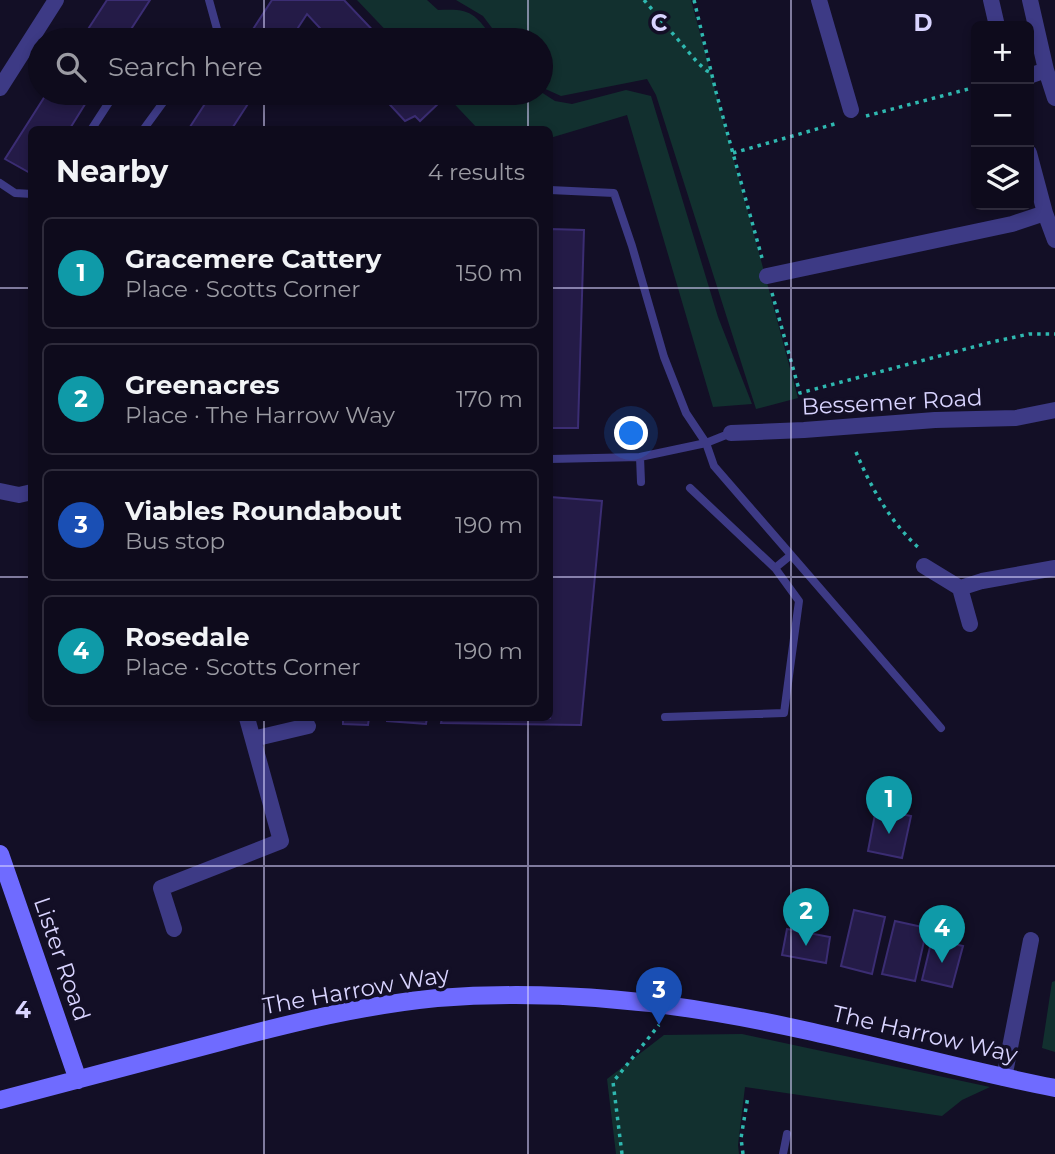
<!DOCTYPE html>
<meta charset="utf-8">
<style>
body{margin:0;font-family:Montserrat,sans-serif;background:#1c1929;color:#f1f3f6}
.controls{position:absolute;right:21px;top:21px;display:grid;overflow:hidden;border-radius:10px;box-shadow:0 4px 10px #0003}
.controls button{width:63px;height:63px;display:grid;place-items:center;padding:0;border:0;border-bottom:2px solid #2e2b3b;background:#0e0b1c;color:#f1f3f6;font:35px sans-serif}
.you{position:absolute;left:632px;top:434px;width:24px;height:24px;margin:-18px;border:5px solid #fff;border-radius:50%;background:#1a73e8;box-shadow:0 0 0 10px #1a73e833}
.badge{display:grid;place-items:center;width:46px;height:46px;border-radius:50%;background:#d93025;color:#fff;font-size:23px;font-weight:700}
.pin{position:absolute;translate:-50% -58px;filter:drop-shadow(0 2px 4px #0008)}
.pin::after{content:'';position:absolute;top:37px;width:24px;height:21px;background:inherit;clip-path:polygon(0 0,100% 0,50% 100%)}
.list{margin:0;padding:0;list-style:none}
h2{display:flex;justify-content:space-between;align-items:center;height:91px;margin:0;padding:0 28px;font-size:30px}
h2 small{font-size:23px;font-weight:400;color:#9b9ba3}
.list li{display:grid;grid-template-columns:46px 1fr auto;gap:21px;align-items:center;box-sizing:border-box;height:112px;margin:0 14px 14px;padding:0 14px;border:2px solid #2e2b3b;border-radius:10px}
.list b{display:block;font-size:26px;white-space:nowrap}
.list p{margin:0;font-size:23px;white-space:nowrap;color:#9b9ba3}
.list em{font-size:23px;font-style:normal;color:#9b9ba3}
.icon{flex:none;width:38px;height:38px;fill:none;stroke:currentColor;stroke-width:2;stroke-linecap:round;stroke-linejoin:round}
.map{position:relative;flex:none;width:1055px;height:1154px;overflow:hidden}
.search{position:absolute;background:#0e0b1c;box-shadow:0 4px 10px #0003;left:28px;top:28px;width:525px;height:77px;display:flex;align-items:center;gap:18px;box-sizing:border-box;padding:0 24px;border-radius:38px;color:#9b9ba3;font-size:26px}
.panel{position:absolute;background:#0e0b1c;box-shadow:0 4px 10px #0003;left:28px;top:126px;width:525px;height:595px;border-radius:10px}
.map>svg:first-child{display:block}
</style>
<div class="map">
<svg width="1055" height="1154" viewBox="0 0 1055 1154">
<rect width="100%" height="100%" fill="#130f26"/>
<path fill="#12302f" d="M357,0H427L438,10C473,8 474,14 495,40H395Z
M456,0H691L798,398L756,409L656,95L647,79L561,96L541,87V40H501L483,16Z
M626,90L651,96L718,317L752,404L713,407L627,115L550,138V130L478,129L444,93L541,92L555,101L572,104Z
M1055,981V1052L1042,1048L1052,982Z
M742,1034L990,1087L962,1100L942,1116L745,1087L738,1145L739,1154H616L607,1079L664,1035Z"/>
<path fill="#241b47" stroke="#3b2d73" stroke-width="2" d="M107,0H150L124,40H81Z
M272,0H344L382,40H331L307,14L290,40H246Z
M47,93H92L69,130H32V174L5,159Z
M212,93H255L231,130H188Z
M379,93H432L440,102L420,121L415,116L405,121Z
M550,229L584,230L578,428H550Z
M550,497L602,501L581,725L441,723L442,718H550Z
M343,718H369L368,725L343,724Z
M387,718H427L426,724L387,721Z
M876,809L911,816L902,858L868,851Z
M854,910L885,917L872,974L841,966Z
M895,921L927,928L915,981L882,974Z
M787,929L830,937L826,963L782,955Z
M932,939L963,946L952,987L922,980Z"/>
<g fill="none" stroke-linecap="round" stroke-linejoin="round">
<path stroke="#2fb8b0" stroke-width="3.5" stroke-dasharray="3.5 5" stroke-linecap="butt" d="M644,0L698,63L707,71L712,73
M694,0L716,92L762,258
M866,116L976,87
M733,153L838,123
M772,293L800,393L992,342L1029,334H1055
M856,452C871,488 891,523 920,549
M622,1154L613,1082L659,1025
M743,1154L741,1138L748,1096"/>
<path stroke="#3d3a85" stroke-width="8" d="M208,40L217,29L209,0
M91,130L115,93
M143,130L170,93
M0,183L15,193L32,194
M550,190L614,193L632,246L664,357L686,413L706,443L714,466L941,728
M550,459L640,457
M641,482L640,457L706,443L731,433
M690,488L775,568
M665,717L784,713L799,601L775,568L791,555
M783,1154L787,1134"/>
<path stroke="#3d3a85" stroke-width="16" d="M819,0L851,110
M991,0L997,26
M1030,0L1046,70L1055,98
M1029,76L1046,70
M0,88L56,0
M1029,153L1045,213L1055,240
M767,276L1012,224L1045,213
M731,433L804,430L935,420L1016,418L1055,410
M0,491L19,495L32,492
M924,566L960,588L970,624
M960,588L982,581L1055,568
M253,739L308,726
M174,929L161,888L281,841L247,718
M1004,1078L1031,940"/>
<path stroke="#6f6bff" stroke-width="18" d="M0,854L78,1080
M0,1100C74,1081 146,1061 220,1042C291,1023 364,1005 437,998C531,991 625,997 717,1013C831,1032 942,1066 1055,1088"/>
</g>
<path fill="none" stroke="#d9d4ff" stroke-width="2" stroke-opacity="0.55" d="M264,0V40M528,0V40M791,0V1154M264,93V130M528,93V130M0,288H32M550,288H1055M0,577H32M550,577H1055M264,718V1154M528,718V1154M0,866H1055"/>
<g text-anchor="middle" dominant-baseline="central" stroke-width="7" stroke-linejoin="round" paint-order="stroke">
<g font-size="23" fill="#d9d4ff" stroke="#130f26">
<text transform="translate(892 402) rotate(-3)">Bessemer Road</text>
<text transform="translate(62 959) rotate(71)">Lister Road</text>
<text transform="translate(356 990) rotate(-10)">The Harrow Way</text>
<text transform="translate(925 1034) rotate(13)">The Harrow Way</text>
</g>
</g>
<g font-size="23" text-anchor="middle" font-weight="bold" fill="#d9d4ff" stroke="#130f26" stroke-width="7" stroke-linejoin="round" paint-order="stroke">
<text x="659" y="31">C</text>
<text x="923" y="31">D</text>
<text x="23" y="1018">4</text>
</g>
</svg>
<div class="controls">
<button>+</button>
<button>−</button>
<button><svg class="icon" aria-label="layers" viewBox="0 0 24 24"><path d="M12 4l9 5-9 5-9-5zM3 14l9 5 9-5"/></svg></button>
</div>
<div class="you"></div>
<div class="pin badge" style="left:889px;top:834px;background:#0f9aa8">1</div>
<div class="pin badge" style="left:806px;top:946px;background:#0f9aa8">2</div>
<div class="pin badge" style="left:659px;top:1025px;background:#1a4fb4">3</div>
<div class="pin badge" style="left:942px;top:963px;background:#0f9aa8">4</div>
<div class="search"><svg class="icon" aria-label="search" viewBox="0 0 24 24"><circle cx="10" cy="10" r="6"/><path d="M15 15l6 6"/></svg>Search here</div>
<section class="panel">
<h2>Nearby<small>4 results</small></h2>
<ul class="list">
<li><span class="badge" style="background:#0f9aa8">1</span><div><b>Gracemere Cattery</b><p>Place · Scotts Corner</p></div><em>150 m</em></li>
<li><span class="badge" style="background:#0f9aa8">2</span><div><b>Greenacres</b><p>Place · The Harrow Way</p></div><em>170 m</em></li>
<li><span class="badge" style="background:#1a4fb4">3</span><div><b>Viables Roundabout</b><p>Bus stop</p></div><em>190 m</em></li>
<li><span class="badge" style="background:#0f9aa8">4</span><div><b>Rosedale</b><p>Place · Scotts Corner</p></div><em>190 m</em></li>
</ul>
</section>
</div>
